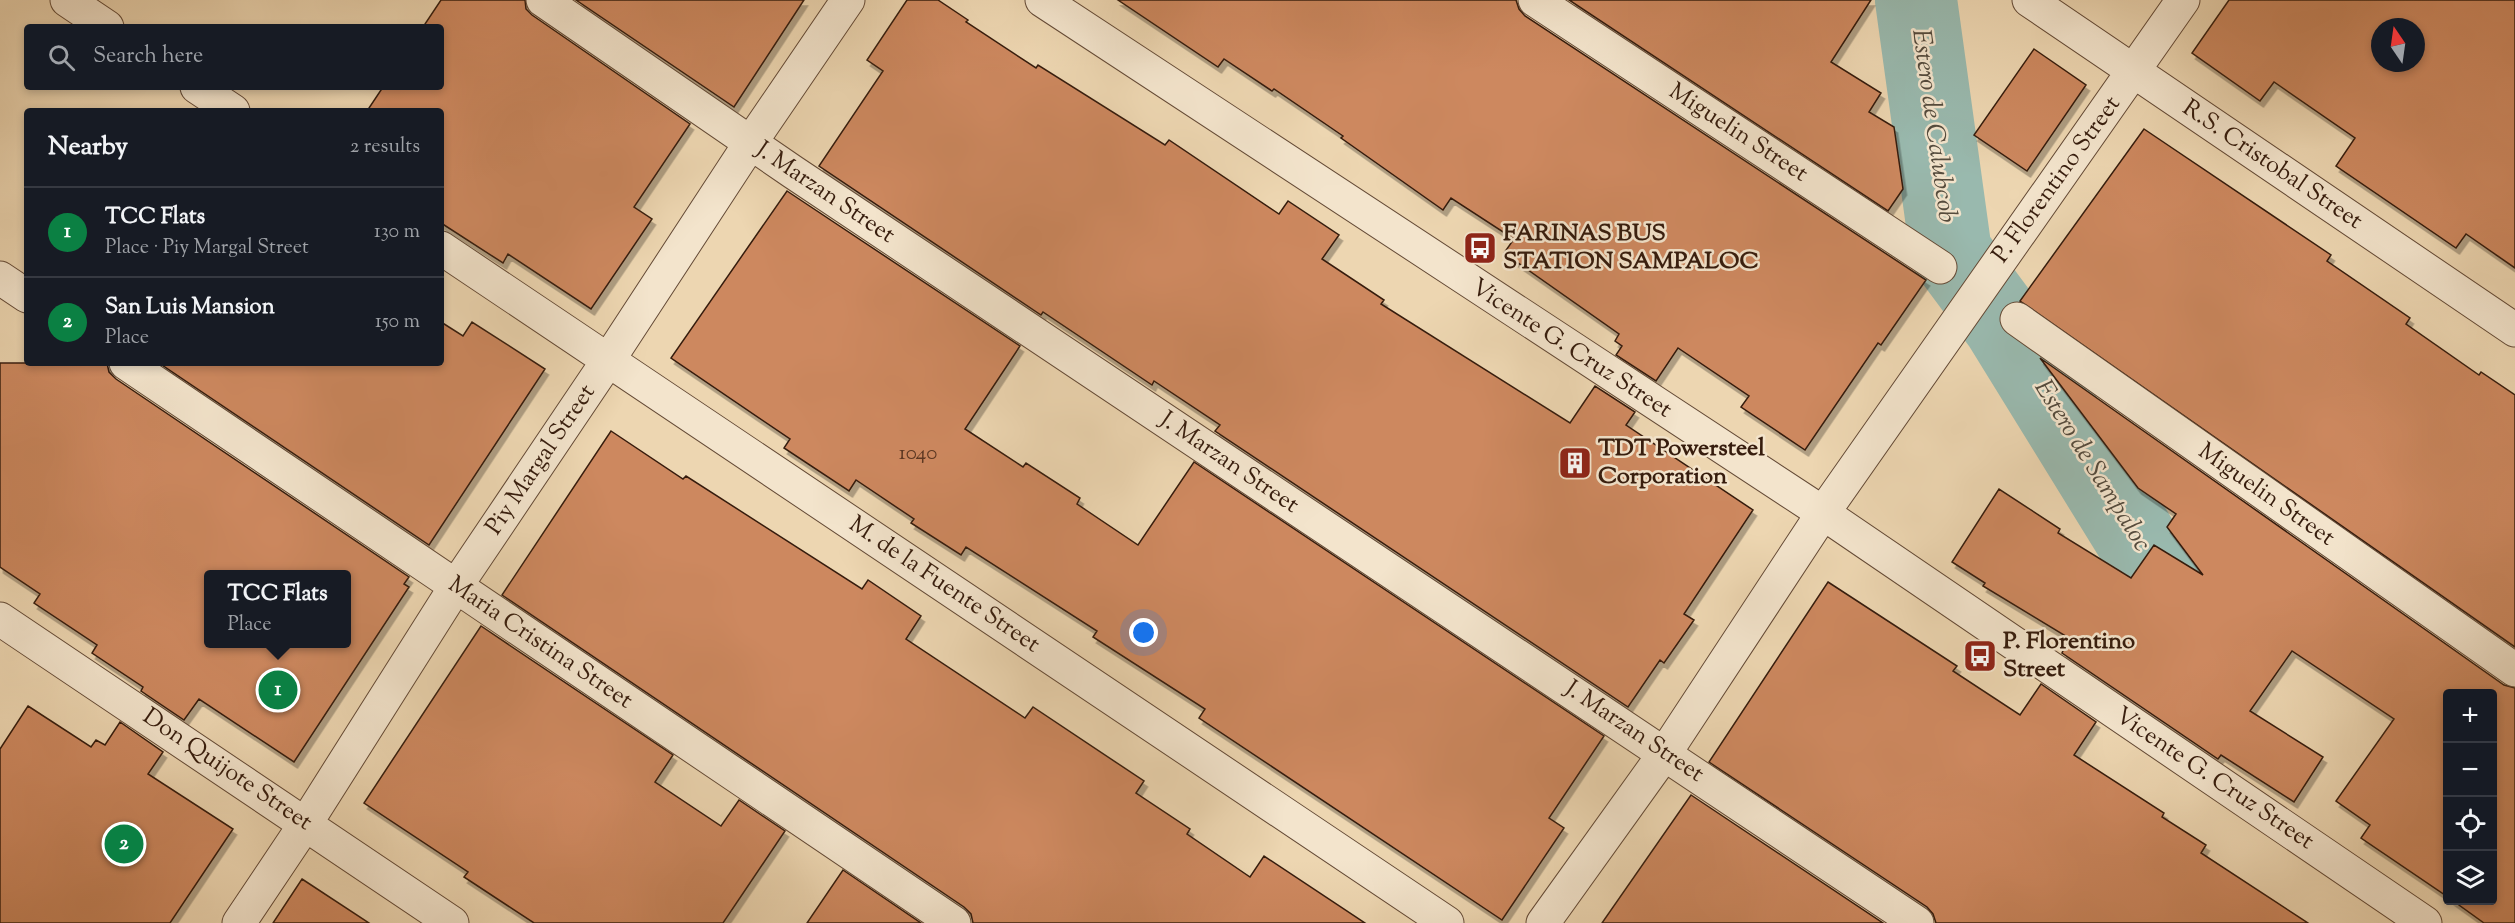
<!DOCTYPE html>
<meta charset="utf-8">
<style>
body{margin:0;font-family:"Sorts Mill Goudy",serif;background:#242831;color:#f1f3f6}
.controls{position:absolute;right:18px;bottom:18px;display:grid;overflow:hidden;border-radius:6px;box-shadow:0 3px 9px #0003}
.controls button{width:54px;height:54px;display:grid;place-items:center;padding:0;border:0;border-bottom:2px solid #363941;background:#171b24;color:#f1f3f6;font:30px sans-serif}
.compass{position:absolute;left:2371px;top:18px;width:54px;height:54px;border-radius:50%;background:#171b24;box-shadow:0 3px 9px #0003;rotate:347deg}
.you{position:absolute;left:1144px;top:633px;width:21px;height:21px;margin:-15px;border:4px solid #fff;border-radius:50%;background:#1a73e8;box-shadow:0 0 0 9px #1a73e833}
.badge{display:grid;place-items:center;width:39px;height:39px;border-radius:50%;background:#0b8043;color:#fff;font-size:20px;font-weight:700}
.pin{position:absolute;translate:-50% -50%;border:3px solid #fff;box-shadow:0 2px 6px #0006}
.popup{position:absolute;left:204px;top:570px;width:147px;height:78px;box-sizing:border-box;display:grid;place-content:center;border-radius:6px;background:#171b24;filter:drop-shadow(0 2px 4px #0005);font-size:20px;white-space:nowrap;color:#9ea1a6}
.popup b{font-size:22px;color:#f1f3f6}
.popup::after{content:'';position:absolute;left:50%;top:100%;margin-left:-12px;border:12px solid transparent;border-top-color:#171b24}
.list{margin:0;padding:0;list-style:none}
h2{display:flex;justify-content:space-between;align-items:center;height:78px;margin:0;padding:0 24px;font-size:26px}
h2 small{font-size:20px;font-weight:400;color:#9ea1a6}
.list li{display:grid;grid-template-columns:39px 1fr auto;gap:18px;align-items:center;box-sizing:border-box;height:90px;padding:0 24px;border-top:2px solid #363941}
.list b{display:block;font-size:22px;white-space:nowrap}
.list p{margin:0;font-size:20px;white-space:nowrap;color:#9ea1a6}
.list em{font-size:20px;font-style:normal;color:#9ea1a6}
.icon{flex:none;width:33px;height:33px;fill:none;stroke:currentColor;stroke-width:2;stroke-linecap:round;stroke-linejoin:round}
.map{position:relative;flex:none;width:2515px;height:923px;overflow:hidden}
.search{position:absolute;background:#171b24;box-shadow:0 3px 9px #0003;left:24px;top:24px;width:420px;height:66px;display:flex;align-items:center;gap:15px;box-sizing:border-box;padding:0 21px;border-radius:6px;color:#9ea1a6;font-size:22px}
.panel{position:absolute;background:#171b24;box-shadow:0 3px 9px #0003;left:24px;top:108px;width:420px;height:258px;border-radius:6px}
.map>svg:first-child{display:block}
</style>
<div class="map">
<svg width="2515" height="923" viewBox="0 0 2515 923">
<defs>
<filter id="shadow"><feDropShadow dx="3.5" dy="6" stdDeviation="0" flood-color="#0004"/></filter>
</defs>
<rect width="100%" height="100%" fill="#edd6b1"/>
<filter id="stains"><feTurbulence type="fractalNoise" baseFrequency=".00333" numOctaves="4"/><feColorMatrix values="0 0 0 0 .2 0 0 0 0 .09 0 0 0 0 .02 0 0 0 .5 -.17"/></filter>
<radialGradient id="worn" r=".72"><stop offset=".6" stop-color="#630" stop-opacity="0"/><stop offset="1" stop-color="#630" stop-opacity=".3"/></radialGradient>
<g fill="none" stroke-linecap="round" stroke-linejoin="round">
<path stroke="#99b9ae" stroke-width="82" d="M1916,0L1951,253L2003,323L2206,652"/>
</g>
<path fill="#cd885f" stroke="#361c0d" stroke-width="1.5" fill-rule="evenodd" filter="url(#shadow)" d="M441,0H525L526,9L532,15L690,124L634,207L652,219L591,309L508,254L503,263L441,223V111H367L383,87H441V27H423Z
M576,0H804L734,107Z
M907,0H938L968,20L966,22L1036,68L1038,65L1165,145L1169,140L1279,214L1288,201L1339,235L1322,259L1384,300L1381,304L1570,423L1595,386L1635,412L1626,425L1753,510L1684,614L1694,620L1664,663L1660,660L1628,707L1215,431L1220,425L1154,381L1152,385L1043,312L1041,315L819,166L883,71L867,60Z
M1118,0H1516L1519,9L1525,16L1926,280L1881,345L1878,343L1805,450L1741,407L1749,396L1678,348L1656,381L1616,355L1622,346L1615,341L1619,334L1504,253L1514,239L1451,198L1443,210L1341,138L1343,136L1274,89L1272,91L1224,59L1218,67Z
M1569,0H1871L1831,62L1881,93L1869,112L1894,127L1903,189L1888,211Z
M2229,0H2515V268L2466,234L2456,248L2336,166L2355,138L2274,82L2260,101L2192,53ZM2380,27H2416V63H2380Z
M2034,49L2086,85L2027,171L1974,135Z
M2144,129L2331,255L2327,261L2410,318L2406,324L2479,375L2481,372L2515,395V647L2020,301Z
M787,191L1020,346L965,429L1023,467L1026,463L1080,498L1077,504L1138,545L1194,462L1604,736L1549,818L1564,828L1502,920L1199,718L1205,709L1093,637L1097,631L966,547L961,555L911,523L914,519L856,480L849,491L784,448L790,439L671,358Z
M441,322L463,336L472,322L545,369L429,545L159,363H441Z
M2040,358L2504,685L2515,688V923H2484L2452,900H2493V693H2448V897L2361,838L2370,825L2336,801L2394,719L2292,651L2250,711L2323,757L2294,802L2221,755L2218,759L2062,653L2069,638L1983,586L1985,583L1952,562L1999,489L2060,529L2058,533L2131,578L2154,545L2203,575L2167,527L2176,514L2138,488Z
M0,363H107L109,372L116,379L409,577L404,584L409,587L294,762L199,699L184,720L141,691L143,687L92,653L97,645L34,603L40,594L0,567ZM209,574H347V644H209Z
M611,431L683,479L686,476L862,589L868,580L921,616L906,639L1025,718L1033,707L1144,781L1136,793L1190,829L1187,834L1250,877L1264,856L1365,923H973L971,914L964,907L502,595Z
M1828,582L1957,666L1953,671L2020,715L2041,684L2096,722L2074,755L2164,813L2162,817L2206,845L2201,853L2308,923H1936L1933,914L1927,907L1709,762Z
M481,626L673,755L655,782L721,826L739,800L785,831L723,923H534L464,877L468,872L364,803Z
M28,706L91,747L96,740L105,745L120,722L163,752L148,774L233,829L170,923H0V749Z
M1691,795L1883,923H1602Z
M843,870L921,923H807Z
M302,879L369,923H273Z"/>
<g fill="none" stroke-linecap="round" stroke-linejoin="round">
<defs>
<path id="minor" d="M67,0L107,27
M543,0L793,172L1917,923
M1042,0L1823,513L2425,923
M1535,0L1940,267
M2029,0L2515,330
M197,87L233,111
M441,248L1447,923
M0,278L27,296
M2017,319L2515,670
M126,363L954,923
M0,619L452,923
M239,923L306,823L456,586L607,362L751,142L848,0
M1543,923L1665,753L1823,513L2183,0"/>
</defs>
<use href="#minor" stroke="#644a36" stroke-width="35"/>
<use href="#minor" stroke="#f3e4cc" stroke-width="33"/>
</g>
<defs>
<symbol id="bus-square" viewBox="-11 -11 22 22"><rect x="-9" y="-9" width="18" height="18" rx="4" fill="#8f2418" stroke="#f3e4cc"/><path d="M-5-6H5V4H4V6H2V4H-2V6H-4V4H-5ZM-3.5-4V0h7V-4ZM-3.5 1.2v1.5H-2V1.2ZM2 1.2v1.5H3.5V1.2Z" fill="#fff"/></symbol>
<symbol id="building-square" viewBox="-11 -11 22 22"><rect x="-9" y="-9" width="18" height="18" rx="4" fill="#8f2418" stroke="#f3e4cc"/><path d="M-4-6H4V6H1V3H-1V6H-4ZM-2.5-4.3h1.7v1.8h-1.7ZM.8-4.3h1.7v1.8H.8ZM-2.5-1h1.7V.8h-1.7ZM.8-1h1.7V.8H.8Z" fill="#fff"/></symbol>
</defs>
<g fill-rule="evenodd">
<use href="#bus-square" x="1461" y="229" width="38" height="38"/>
<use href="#building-square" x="1556" y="444" width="38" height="38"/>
<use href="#bus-square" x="1961" y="637" width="38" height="38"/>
</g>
<g text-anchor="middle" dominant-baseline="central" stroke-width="5" stroke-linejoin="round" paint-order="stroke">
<g font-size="21" fill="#5c3722">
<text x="918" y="454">1040</text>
</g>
<g font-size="24" fill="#361c0d" stroke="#f3e4cc">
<text transform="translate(1738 133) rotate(33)">Miguelin Street</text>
<text transform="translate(2272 165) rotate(34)">R.S. Cristobal Street</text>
<text transform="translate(2057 180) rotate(-54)">P. Florentino Street</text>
<text transform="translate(825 193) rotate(34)">J. Marzan Street</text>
<text transform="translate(1571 349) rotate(33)">Vicente G. Cruz Street</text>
<text transform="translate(541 460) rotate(-56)">Piy Margal Street</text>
<text transform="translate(1229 463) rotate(34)">J. Marzan Street</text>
<text transform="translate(2266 495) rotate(35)">Miguelin Street</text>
<text transform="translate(944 585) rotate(34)">M. de la Fuente Street</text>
<text transform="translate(540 643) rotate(34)">Maria Cristina Street</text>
<text transform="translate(1634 732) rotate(34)">J. Marzan Street</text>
<text transform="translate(227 770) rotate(34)">Don Quijote Street</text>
<text transform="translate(2214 779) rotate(34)">Vicente G. Cruz Street</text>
</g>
<g font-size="24" font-weight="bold" fill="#361c0d" stroke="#f3e4cc" text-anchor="start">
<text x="1503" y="234">FARINAS BUS<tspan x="1503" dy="28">STATION SAMPALOC</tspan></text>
<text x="1598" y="449">TDT Powersteel<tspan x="1598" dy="28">Corporation</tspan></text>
<text x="2003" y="642">P. Florentino<tspan x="2003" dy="28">Street</tspan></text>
</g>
<g font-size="26" font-style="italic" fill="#544b3d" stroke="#f3e4cc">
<text transform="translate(1933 126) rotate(82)">Estero de Calubcob</text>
<text transform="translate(2092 466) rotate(58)">Estero de Sampaloc</text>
</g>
</g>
<rect width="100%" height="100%" filter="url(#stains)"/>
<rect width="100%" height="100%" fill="url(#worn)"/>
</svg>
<div class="controls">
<button>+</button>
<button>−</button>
<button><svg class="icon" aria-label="locate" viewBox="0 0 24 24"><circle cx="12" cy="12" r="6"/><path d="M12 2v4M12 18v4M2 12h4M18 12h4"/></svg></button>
<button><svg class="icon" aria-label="layers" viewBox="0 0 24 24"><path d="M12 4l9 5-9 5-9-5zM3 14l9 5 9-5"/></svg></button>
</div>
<svg class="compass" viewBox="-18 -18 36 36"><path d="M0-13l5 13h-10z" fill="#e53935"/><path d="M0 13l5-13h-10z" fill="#9ea1a6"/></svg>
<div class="you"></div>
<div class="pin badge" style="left:278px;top:690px">1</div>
<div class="popup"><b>TCC Flats</b>Place</div>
<div class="pin badge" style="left:124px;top:844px">2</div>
<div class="search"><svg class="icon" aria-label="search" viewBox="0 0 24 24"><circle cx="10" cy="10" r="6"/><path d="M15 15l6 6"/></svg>Search here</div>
<section class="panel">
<h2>Nearby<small>2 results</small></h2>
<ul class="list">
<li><span class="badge">1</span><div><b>TCC Flats</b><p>Place · Piy Margal Street</p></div><em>130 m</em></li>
<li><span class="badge">2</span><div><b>San Luis Mansion</b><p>Place</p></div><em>150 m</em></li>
</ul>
</section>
</div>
